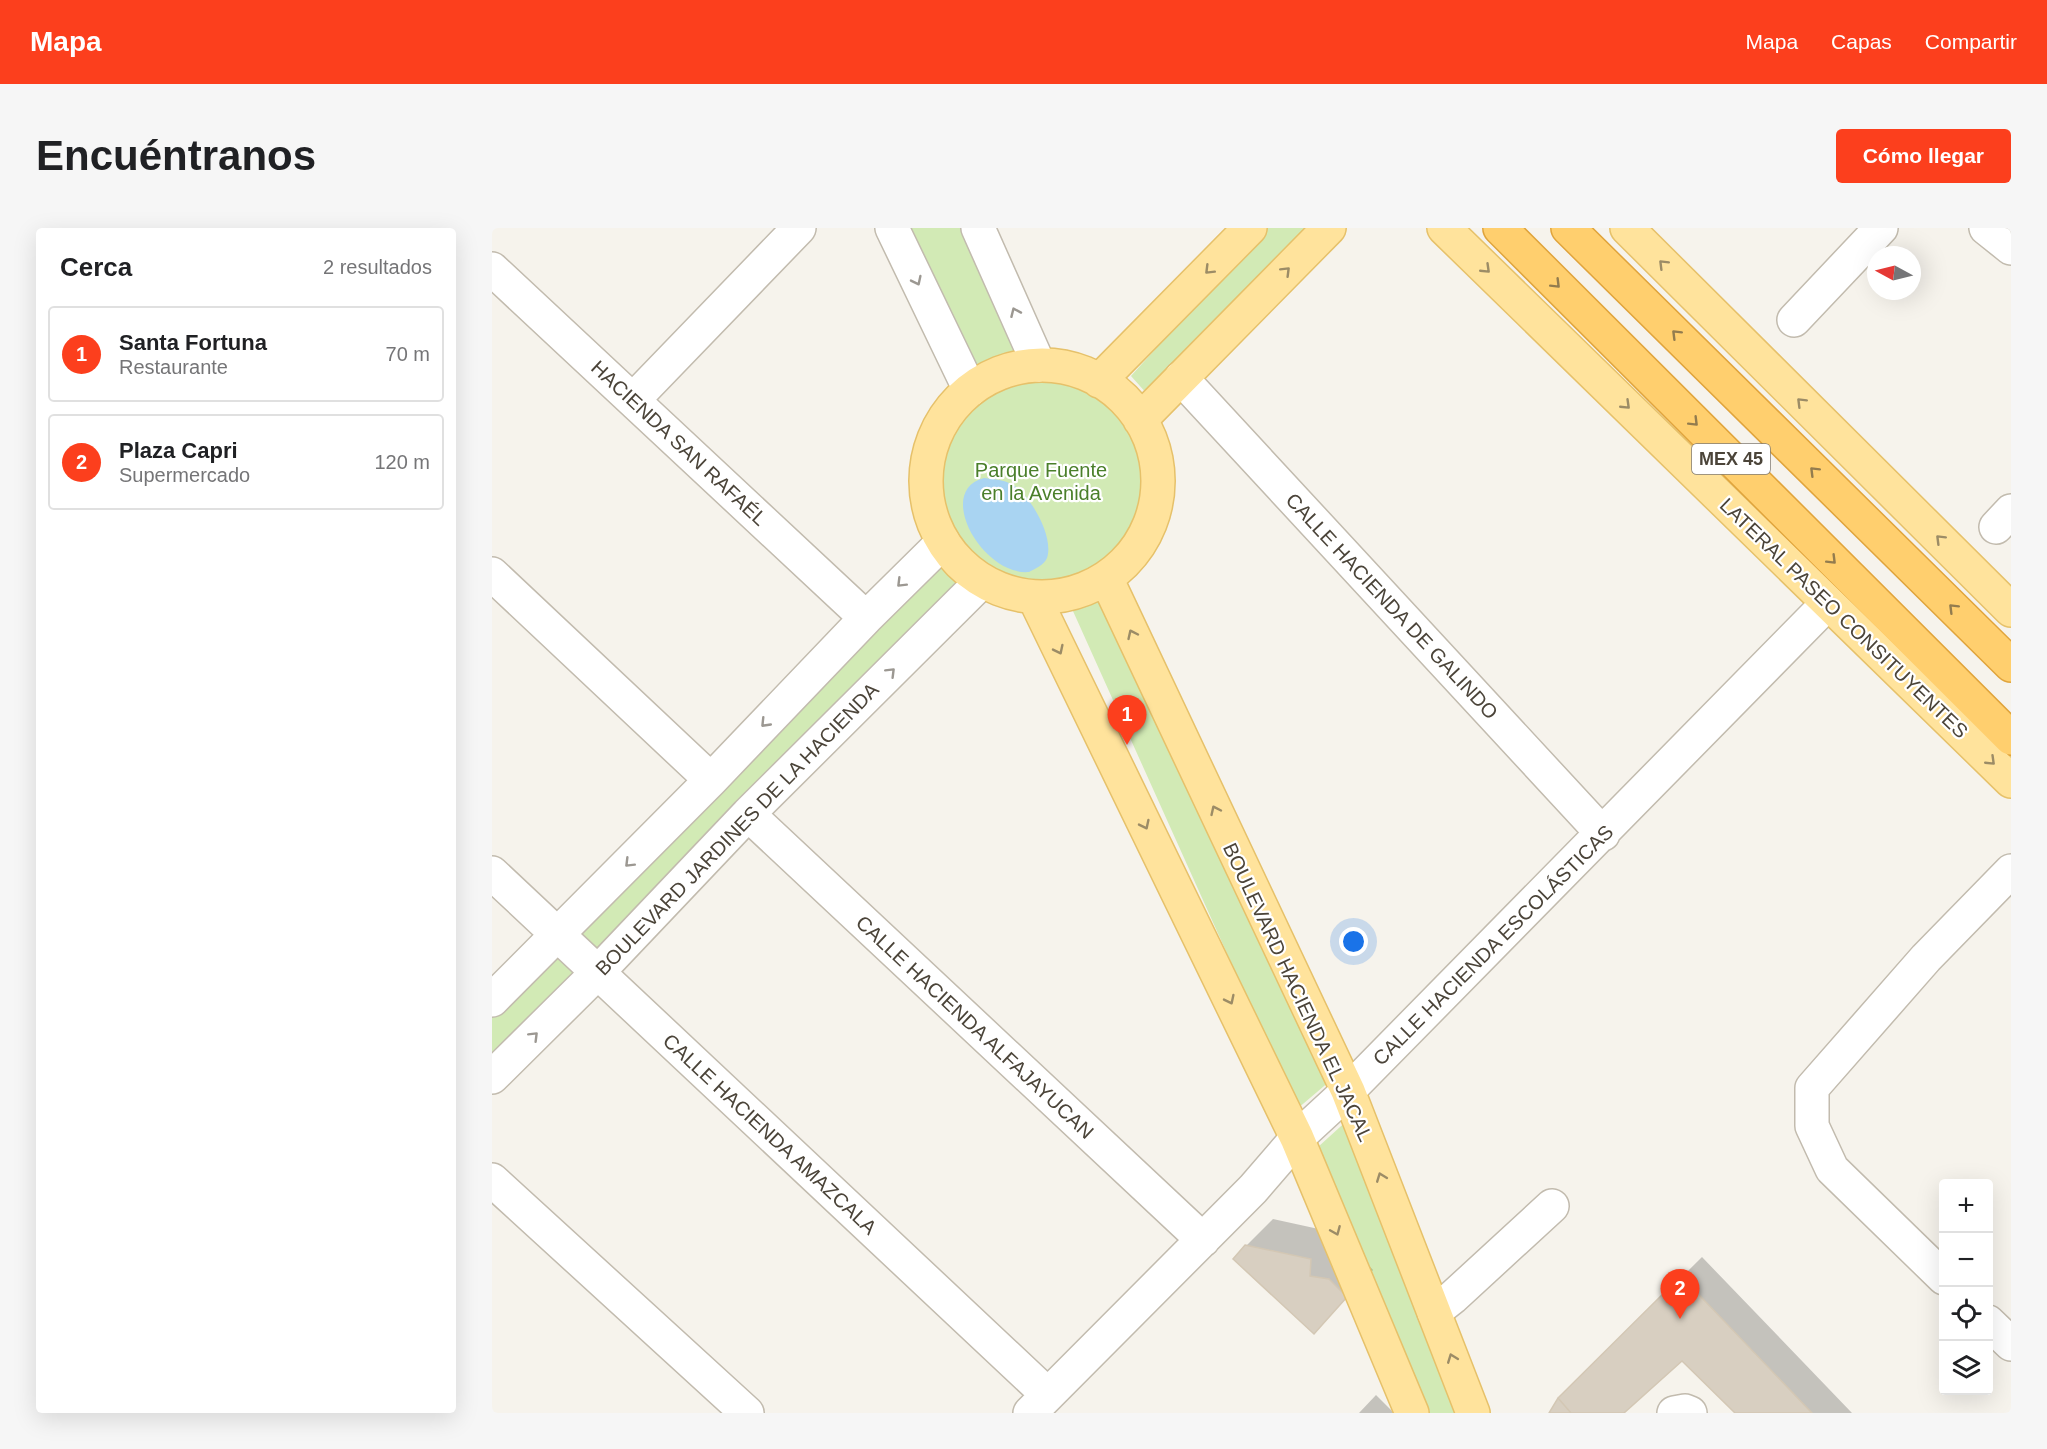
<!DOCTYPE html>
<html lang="es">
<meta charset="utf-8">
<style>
body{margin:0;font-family:Arial,sans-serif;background:#f6f6f6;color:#202124}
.controls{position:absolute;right:18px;bottom:18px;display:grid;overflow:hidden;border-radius:6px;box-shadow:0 6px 24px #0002}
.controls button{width:54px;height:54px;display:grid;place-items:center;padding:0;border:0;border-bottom:2px solid #e0e0e0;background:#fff;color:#202124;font:30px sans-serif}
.compass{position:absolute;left:1375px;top:18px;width:54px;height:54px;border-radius:50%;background:#fff;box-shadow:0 6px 24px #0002;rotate:277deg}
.you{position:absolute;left:862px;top:714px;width:21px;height:21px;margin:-15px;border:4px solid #fff;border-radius:50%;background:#1a73e8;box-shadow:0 0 0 9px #1a73e833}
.badge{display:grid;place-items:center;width:39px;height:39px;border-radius:50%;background:#fc3f1d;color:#fff;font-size:20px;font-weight:700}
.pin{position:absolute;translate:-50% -50px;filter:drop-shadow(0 2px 3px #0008)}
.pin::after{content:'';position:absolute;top:32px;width:21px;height:18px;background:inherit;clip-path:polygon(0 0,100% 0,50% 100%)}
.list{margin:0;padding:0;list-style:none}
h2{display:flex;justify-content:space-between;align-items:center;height:78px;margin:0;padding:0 24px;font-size:26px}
h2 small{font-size:20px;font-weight:400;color:#757577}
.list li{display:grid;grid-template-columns:39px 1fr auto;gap:18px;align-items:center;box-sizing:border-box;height:96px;margin:0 12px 12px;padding:0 12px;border:2px solid #e0e0e0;border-radius:6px}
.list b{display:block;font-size:22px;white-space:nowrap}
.list p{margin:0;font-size:20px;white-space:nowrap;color:#757577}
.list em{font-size:20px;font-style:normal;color:#757577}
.icon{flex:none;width:33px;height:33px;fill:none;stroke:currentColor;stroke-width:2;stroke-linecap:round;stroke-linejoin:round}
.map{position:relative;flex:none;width:1519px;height:1185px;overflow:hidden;border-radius:6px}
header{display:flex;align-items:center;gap:36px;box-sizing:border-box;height:84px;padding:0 30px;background:#fc3f1d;color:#fff}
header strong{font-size:28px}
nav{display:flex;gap:33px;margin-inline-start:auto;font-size:21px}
.intro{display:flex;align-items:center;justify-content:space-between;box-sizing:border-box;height:144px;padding:0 36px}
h1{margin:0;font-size:42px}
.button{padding:15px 27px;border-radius:6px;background:#fc3f1d;color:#fff;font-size:21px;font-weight:700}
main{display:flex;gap:36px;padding:0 36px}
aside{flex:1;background:#fff;border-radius:6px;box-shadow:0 6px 24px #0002}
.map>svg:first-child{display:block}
</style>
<header>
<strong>Mapa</strong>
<nav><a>Mapa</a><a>Capas</a><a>Compartir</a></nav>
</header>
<div class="intro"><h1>Encuéntranos</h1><a class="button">Cómo llegar</a></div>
<main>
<aside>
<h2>Cerca<small>2 resultados</small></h2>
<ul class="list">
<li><span class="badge">1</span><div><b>Santa Fortuna</b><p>Restaurante</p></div><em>70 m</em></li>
<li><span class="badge">2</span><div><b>Plaza Capri</b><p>Supermercado</p></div><em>120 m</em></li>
</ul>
</aside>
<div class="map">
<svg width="1519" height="1185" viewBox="0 0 1519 1185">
<rect width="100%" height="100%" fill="#f6f3ec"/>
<path fill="#d2eab5" d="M409,0H477L537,130L477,147Z
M773,0H814L656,167L639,148Z
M434 253a115 115 0 1 1 230 0a115 115 0 1 1-230 0Z
M448,323L479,351L0,840V786Z
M609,362L838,853L805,881L576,372Z
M859,889L970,1185H929L826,919Z"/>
<path fill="#a9d4f2" d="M492,250C502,251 515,252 524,259C540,271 562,309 555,330C552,337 543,341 537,344C491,348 442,263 492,250Z"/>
<path fill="#0003" d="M781,991L845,1005L881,1042L822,1104L754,1018Z
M1210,1029L1360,1185H1245L1190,1131L1130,1185H1058L1067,1171Z
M884,1167L902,1185H867Z"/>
<path fill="#d8cfc1" stroke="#d3c7b4" stroke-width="1.5" d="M753,1017L819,1031L818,1048L837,1051L855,1069L822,1106L741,1031Z
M1189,1048L1320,1185H1243L1190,1133L1132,1185H1079L1066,1170Z
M1066,1170L1079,1185H1057Z"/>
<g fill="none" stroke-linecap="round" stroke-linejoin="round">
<defs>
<path id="minor" d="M400,0L478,162
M486,0L547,137
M1494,0L1519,20
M0,41L374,390
M1302,92L1389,0
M689,150L1111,606
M141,172L307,0
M1504,299L1519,283
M0,346L219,552
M256,586L711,1012
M0,645L556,1167
M0,772L219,552L374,390L451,314
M0,849L106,744L256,586L490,353
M0,952L255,1185
M1452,1050L1340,941L1320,898V860L1434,730L1519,643
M942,1084L961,1069L1060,978
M1496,1094L1519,1116
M538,1185L761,961L805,910L856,863L1336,375
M1182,1185L1193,1183L1198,1185"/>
<path id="major" d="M952,0L1519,553
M1135,0L1519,382
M434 253a116 116 0 1 1 232 0a116 116 0 1 1-232 0Z
M607,153L758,0
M648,192L837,0
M614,350L856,863L981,1185
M542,369L805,910L920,1185"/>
<path id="highway" d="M1008,0L1519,510
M1076,0L1519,437"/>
</defs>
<use href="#minor" stroke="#c2bbae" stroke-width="36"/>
<use href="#major" stroke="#e6c16a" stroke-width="36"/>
<use href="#highway" stroke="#e0a43c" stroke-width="36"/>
<use href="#minor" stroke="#fff" stroke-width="33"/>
<use href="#major" stroke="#ffe39c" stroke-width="33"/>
<use href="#highway" stroke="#ffcf6e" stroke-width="33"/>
</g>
<defs><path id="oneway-chevron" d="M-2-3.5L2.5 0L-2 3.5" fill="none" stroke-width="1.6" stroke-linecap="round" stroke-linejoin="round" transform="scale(1.5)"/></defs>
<g stroke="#9c8c66">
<use href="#oneway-chevron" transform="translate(1171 36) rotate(-135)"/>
<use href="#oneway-chevron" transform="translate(994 41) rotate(44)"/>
<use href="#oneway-chevron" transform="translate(717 42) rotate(135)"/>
<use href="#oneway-chevron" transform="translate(794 43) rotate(-45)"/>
<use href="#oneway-chevron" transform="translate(1309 174) rotate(-135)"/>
<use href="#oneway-chevron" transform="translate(1134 177) rotate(44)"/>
<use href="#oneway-chevron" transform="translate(1448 311) rotate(-135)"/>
<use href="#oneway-chevron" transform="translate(640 406) rotate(-115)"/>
<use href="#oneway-chevron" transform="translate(567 422) rotate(64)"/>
<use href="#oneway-chevron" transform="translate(1499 533) rotate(44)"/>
<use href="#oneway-chevron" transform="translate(723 582) rotate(-115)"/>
<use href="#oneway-chevron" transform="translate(653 597) rotate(64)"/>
<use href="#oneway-chevron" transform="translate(738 772) rotate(64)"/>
<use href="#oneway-chevron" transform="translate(889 949) rotate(-111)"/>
<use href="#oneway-chevron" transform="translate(844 1003) rotate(67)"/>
<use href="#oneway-chevron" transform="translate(960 1130) rotate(-111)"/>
</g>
<g stroke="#9c9892">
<use href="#oneway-chevron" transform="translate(425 53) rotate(64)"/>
<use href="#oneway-chevron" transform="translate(523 84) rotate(-114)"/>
<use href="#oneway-chevron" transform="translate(409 355) rotate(135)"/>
<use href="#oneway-chevron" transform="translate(399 444) rotate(-45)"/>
<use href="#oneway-chevron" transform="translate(273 495) rotate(134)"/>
<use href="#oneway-chevron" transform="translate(137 635) rotate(135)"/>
<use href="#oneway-chevron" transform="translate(42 808) rotate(-45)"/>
</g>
<g stroke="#937c4e">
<use href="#oneway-chevron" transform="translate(1064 56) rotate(45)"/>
<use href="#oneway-chevron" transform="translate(1184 106) rotate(-135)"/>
<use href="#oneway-chevron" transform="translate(1202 194) rotate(45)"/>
<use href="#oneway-chevron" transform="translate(1322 243) rotate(-135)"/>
<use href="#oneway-chevron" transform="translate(1340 332) rotate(45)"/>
<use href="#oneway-chevron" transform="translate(1461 380) rotate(-135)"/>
</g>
<g text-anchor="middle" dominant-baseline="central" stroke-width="4.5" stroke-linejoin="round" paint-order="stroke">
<rect fill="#fff" stroke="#817c74" stroke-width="1.5" x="1200" y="216" width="78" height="30" rx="4.5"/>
<g font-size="18" font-weight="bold" fill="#4b4439">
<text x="1239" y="231">MEX 45</text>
</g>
<g font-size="20" fill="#4b4439" stroke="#fff">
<text transform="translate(187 215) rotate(43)">HACIENDA SAN RAFAÉL</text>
<text transform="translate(900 378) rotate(47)">CALLE HACIENDA DE GALINDO</text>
<text transform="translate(1352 390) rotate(44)">LATERAL PASEO CONSITUYENTES</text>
<text transform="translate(245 601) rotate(-46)">BOULEVARD JARDINES DE LA HACIENDA</text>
<text transform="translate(1001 717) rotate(-45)">CALLE HACIENDA ESCOLÁSTICAS</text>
<text transform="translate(806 764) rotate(65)">BOULEVARD HACIENDA EL JACAL</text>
<text transform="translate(483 799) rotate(43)">CALLE HACIENDA ALFAJAYUCAN</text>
<text transform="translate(278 906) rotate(43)">CALLE HACIENDA AMAZCALA</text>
</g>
<g font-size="20" fill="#4a7f2a" stroke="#fff">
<text x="549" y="242">Parque Fuente<tspan x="549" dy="23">en la Avenida</tspan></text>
</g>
</g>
</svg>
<div class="controls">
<button>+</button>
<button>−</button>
<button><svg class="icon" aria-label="locate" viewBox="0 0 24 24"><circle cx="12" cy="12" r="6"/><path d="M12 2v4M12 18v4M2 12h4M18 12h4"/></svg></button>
<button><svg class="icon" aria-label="layers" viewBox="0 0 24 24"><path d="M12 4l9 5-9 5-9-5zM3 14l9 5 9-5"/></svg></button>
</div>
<svg class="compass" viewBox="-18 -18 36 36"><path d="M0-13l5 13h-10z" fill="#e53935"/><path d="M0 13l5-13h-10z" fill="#757577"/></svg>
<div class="you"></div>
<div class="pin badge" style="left:635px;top:517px">1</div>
<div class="pin badge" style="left:1188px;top:1091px">2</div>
</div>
</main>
